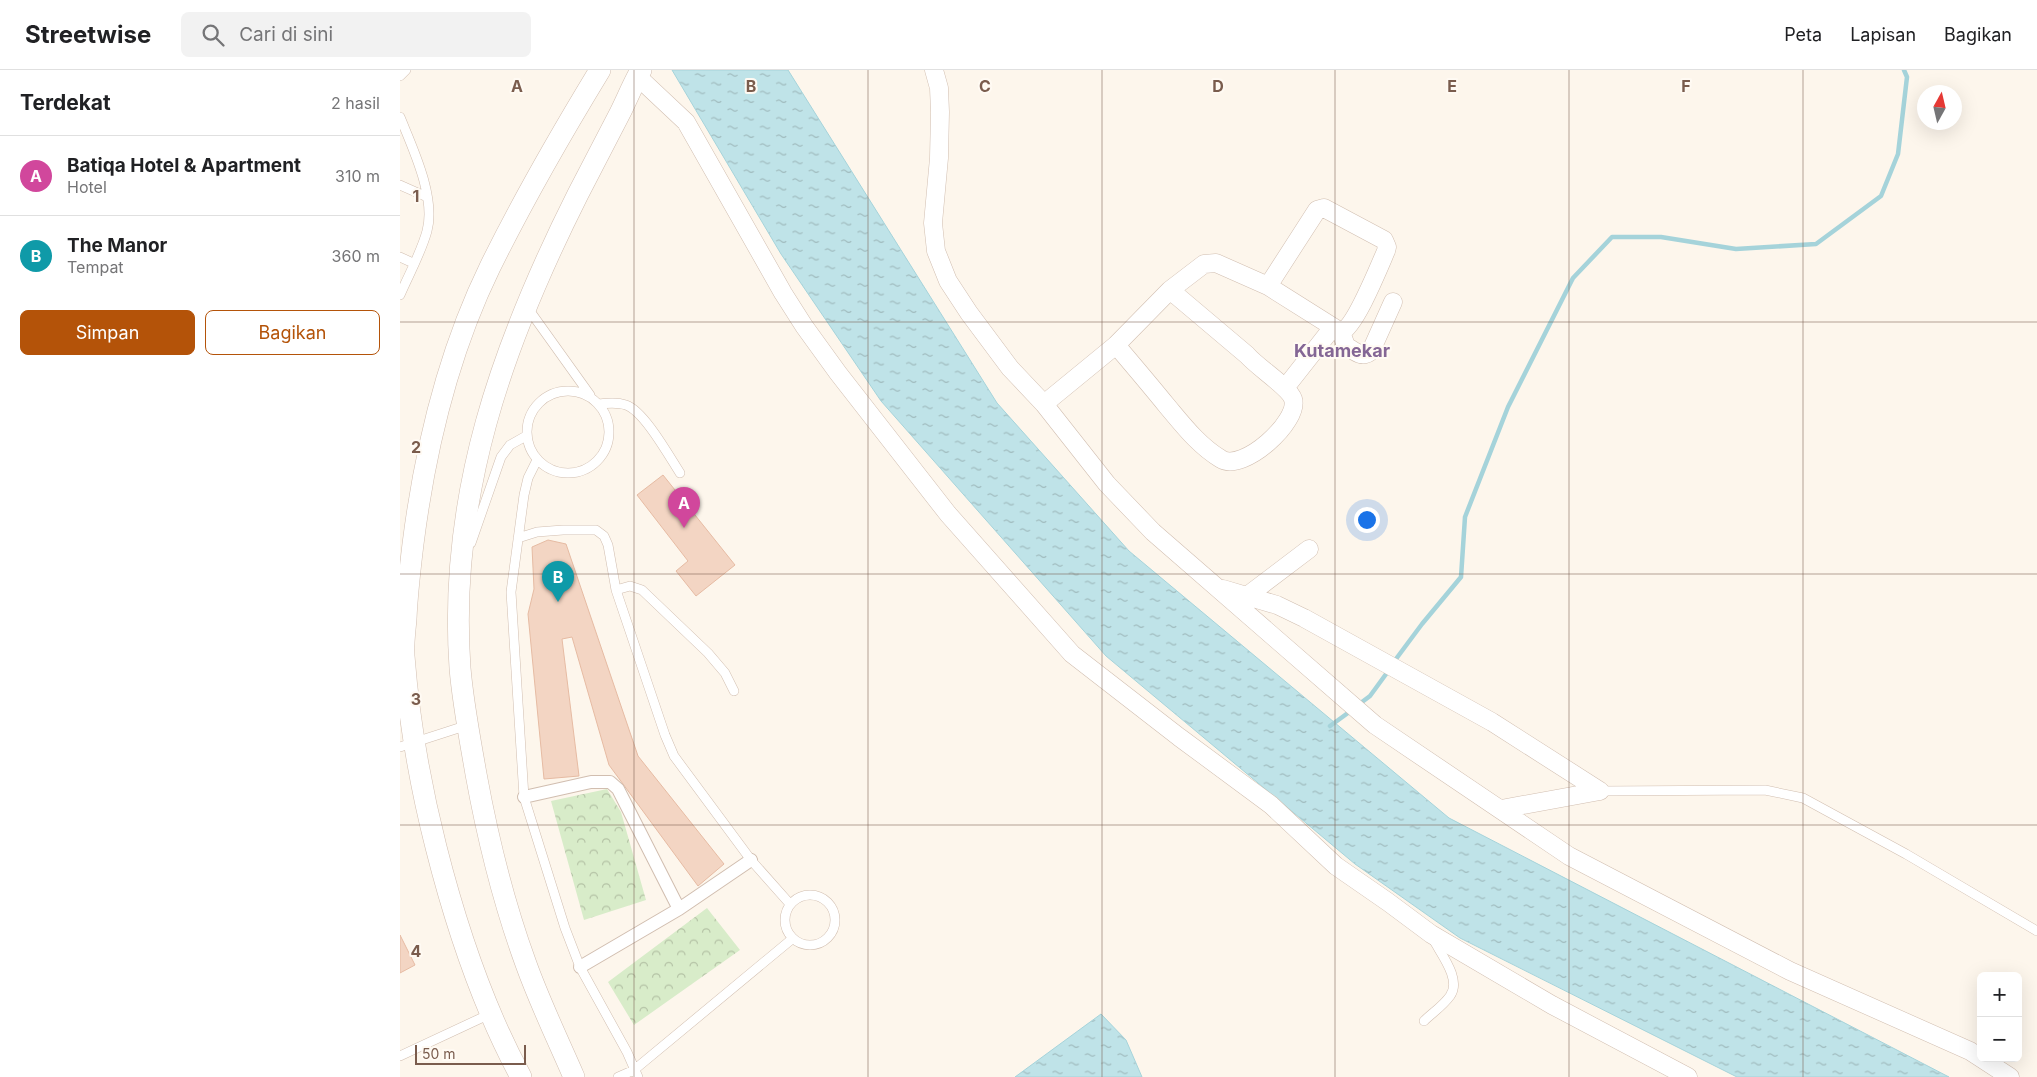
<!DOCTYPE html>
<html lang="id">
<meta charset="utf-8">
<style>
body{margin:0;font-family:Inter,sans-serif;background:#f2f2f2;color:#202124}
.controls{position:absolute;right:15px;bottom:15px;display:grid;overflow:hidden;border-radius:8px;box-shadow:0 5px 20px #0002}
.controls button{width:45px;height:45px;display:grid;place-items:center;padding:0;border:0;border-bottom:1px solid #e0e0e0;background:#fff;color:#202124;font:25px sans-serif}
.compass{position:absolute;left:1517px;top:15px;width:45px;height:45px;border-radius:50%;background:#fff;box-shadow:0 5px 20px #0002;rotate:8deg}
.scale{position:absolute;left:15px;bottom:12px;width:111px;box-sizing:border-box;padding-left:5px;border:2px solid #7a5c4d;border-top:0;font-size:14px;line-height:18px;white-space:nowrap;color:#7a5c4d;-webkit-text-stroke:4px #fffaf3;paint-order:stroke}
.you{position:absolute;left:966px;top:449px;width:18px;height:18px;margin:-12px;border:4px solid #fff;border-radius:50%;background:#1a73e8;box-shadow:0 0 0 8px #1a73e833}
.badge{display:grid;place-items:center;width:32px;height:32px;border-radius:50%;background:#b45309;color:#fff;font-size:16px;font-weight:700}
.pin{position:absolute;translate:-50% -41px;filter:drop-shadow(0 1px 2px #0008)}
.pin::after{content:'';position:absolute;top:26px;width:18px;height:15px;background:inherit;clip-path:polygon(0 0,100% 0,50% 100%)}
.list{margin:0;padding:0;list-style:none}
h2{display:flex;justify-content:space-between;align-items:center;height:65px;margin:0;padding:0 20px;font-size:21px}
h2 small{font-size:16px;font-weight:400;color:#757577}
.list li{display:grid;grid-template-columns:32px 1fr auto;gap:15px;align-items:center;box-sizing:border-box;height:80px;padding:0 20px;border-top:1px solid #e0e0e0}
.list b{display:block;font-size:19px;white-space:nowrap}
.list p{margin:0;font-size:16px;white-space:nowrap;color:#757577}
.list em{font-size:16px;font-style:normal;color:#757577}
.actions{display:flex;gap:10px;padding:15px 20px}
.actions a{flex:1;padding:11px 0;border:1px solid #b45309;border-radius:8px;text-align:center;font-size:18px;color:#b45309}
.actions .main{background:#b45309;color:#fff}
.icon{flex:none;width:28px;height:28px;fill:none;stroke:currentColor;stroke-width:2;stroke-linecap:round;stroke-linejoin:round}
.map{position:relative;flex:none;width:1637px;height:1007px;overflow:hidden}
header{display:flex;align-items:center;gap:30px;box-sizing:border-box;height:70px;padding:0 25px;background:#fff;border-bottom:1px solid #e0e0e0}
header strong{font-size:24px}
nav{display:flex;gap:28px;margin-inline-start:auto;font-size:18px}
.search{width:350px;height:45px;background:#f2f2f2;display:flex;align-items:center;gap:12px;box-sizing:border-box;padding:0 18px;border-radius:8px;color:#757577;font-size:19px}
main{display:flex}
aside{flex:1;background:#fff}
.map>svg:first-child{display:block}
</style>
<header>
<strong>Streetwise</strong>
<div class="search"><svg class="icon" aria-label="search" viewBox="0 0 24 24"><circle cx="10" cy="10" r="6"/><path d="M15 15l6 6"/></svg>Cari di sini</div>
<nav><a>Peta</a><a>Lapisan</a><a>Bagikan</a></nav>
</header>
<main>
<aside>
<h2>Terdekat<small>2 hasil</small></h2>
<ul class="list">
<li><span class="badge" style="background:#d1479c">A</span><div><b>Batiqa Hotel &amp; Apartment</b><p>Hotel</p></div><em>310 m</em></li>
<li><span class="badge" style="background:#0f9aa8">B</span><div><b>The Manor</b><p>Tempat</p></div><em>360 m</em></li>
</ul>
<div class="actions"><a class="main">Simpan</a><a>Bagikan</a></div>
</aside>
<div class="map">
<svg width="1637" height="1007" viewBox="0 0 1637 1007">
<defs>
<pattern id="forest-crowns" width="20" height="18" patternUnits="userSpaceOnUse" patternTransform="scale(1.25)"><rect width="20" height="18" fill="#d8ecc9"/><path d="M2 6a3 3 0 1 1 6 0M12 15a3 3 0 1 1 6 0" fill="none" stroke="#b4c2a5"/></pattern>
<pattern id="water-ripples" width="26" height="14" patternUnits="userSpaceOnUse" patternTransform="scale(1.25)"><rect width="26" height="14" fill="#bfe3e8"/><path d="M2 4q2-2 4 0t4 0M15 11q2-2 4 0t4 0" fill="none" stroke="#a0bbbe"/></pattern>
</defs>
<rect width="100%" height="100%" fill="#fdf6ec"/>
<path fill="url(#forest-crowns)" d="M207,719L221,742L246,830L184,850L151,731Z
M307,838L340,880L234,955L208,912Z"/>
<path fill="url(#water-ripples)" stroke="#a5d3da" d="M272,0H388L597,333L729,481L1049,748L1549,1007H1337L1060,868L955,794L706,586L481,331L381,184Z
M701,944L726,970L742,1007H615Z"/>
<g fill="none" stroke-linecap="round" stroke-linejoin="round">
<path stroke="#a5d3da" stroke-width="4.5" d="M993,593L1022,554L1061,507L1065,447L1108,337L1173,208L1212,167H1261L1336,179L1416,174L1481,126L1498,84L1507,7L1504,0
M958,635L970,626L989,600
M930,656L952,640"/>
</g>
<path fill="#f3d5c3" stroke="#e6bba3" d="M263,405L335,495L296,526L276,501L288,491L237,425Z
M148,470L166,474L238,686L324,794L298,816L209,695L172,567L162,569L179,706L144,709L128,544L134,519L132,477Z
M0,865L15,895L0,903Z"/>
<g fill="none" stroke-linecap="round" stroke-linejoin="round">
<defs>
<path id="service" d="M0,6L6,0
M0,47C13,79 36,127 27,161C21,183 9,204 0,225
M0,115L27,127
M0,187L13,193
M127,237L190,325
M127 362a41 41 0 1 1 82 0a41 41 0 1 1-82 0Z
M199,334C208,333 217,332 226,335C244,341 269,386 280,403
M137,390L128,408L124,425L111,522L124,727L165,858L180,897L227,982L238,1007
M118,468L137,462L163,460H196L204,466L208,475L216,520L265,665L274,686L351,790L390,834
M71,473L101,387L110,375L126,366
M216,520L230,516L242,520L308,583L325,603L334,621
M0,677L68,655
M1200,721L1365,720L1403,728L1506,784L1637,861
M385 850a25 25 0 1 1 50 0a25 25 0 1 1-50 0Z
M1024,951C1032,943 1043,936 1050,926C1062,910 1041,884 1033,869
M0,986L90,944
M218,1007L234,1000L392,869"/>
<path id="pedestrian" d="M124,727L191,712H210L218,719L279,839
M180,897L279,839L351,790"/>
<path id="minor" d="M534,0L539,18L540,42L539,88L533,153L536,181L548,211L569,243L610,298L644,334L707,414L753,462L975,655L1169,786L1390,901L1570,981L1610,1007
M237,6L286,52L383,223L404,256L438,303L548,444L672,584L779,667L871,735L936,796L988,832L1031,864L1152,935L1288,1007
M868,216L917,140L924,138L984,170L987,177L986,181C979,197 955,257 941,262
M716,275C733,295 750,315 767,336C783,355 799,376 821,389C843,403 900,351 893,329C889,317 857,297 847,285L770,220
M885,318L933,257
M644,334L716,275L770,220L804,194L816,193L868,216L941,262L946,276C955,281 962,289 971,281L993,232
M823,519L877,535L904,548L1092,652L1200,721
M847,526L909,479
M1101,739L1200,721"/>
<path id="tertiary" d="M121,1007C82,935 56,856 36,777C20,714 9,651 4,586C3,574 5,561 6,549C7,524 10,499 13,474C25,379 48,283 90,197C123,130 161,64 200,0
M174,1007C158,970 140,933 126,894C103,831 88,770 76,704C70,669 63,634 60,598C48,426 102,275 178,124C192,97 206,70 220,43C227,29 233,14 241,0"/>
</defs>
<use href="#service" stroke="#d1beb0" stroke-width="10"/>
<use href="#pedestrian" stroke="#d1beb0" stroke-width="14"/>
<use href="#minor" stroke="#d1beb0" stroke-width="19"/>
<use href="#tertiary" stroke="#d1beb0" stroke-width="22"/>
<use href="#service" stroke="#fff" stroke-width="9"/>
<use href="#pedestrian" stroke="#fff" stroke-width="12"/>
<use href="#minor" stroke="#fff" stroke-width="18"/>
<use href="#tertiary" stroke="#fff" stroke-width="21"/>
</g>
<path fill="none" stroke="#7a5c4d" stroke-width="1" stroke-opacity="0.55" d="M234,0V1007M468,0V1007M702,0V1007M935,0V1007M1169,0V1007M1403,0V1007M0,252H1637M0,504H1637M0,755H1637"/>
<g text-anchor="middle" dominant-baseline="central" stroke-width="4" stroke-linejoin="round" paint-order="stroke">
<g font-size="18" font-weight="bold" fill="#846695" stroke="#fffaf3">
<text x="942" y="280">Kutamekar</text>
</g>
</g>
<g font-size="16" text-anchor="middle" font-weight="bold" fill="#7a5c4d" stroke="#fffaf3" stroke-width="4" stroke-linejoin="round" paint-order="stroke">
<text x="117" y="22">A</text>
<text x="351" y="22">B</text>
<text x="585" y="22">C</text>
<text x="818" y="22">D</text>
<text x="1052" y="22">E</text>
<text x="1286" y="22">F</text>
<text x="16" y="132">1</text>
<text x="16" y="383">2</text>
<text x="16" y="635">3</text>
<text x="16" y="887">4</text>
</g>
</svg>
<div class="controls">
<button>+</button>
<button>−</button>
</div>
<svg class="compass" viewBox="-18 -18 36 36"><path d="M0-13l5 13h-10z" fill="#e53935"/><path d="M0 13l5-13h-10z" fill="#757577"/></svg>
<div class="scale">50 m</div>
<div class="you"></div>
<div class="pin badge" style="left:284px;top:458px;background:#d1479c">A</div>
<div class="pin badge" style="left:158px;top:532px;background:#0f9aa8">B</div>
</div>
</main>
